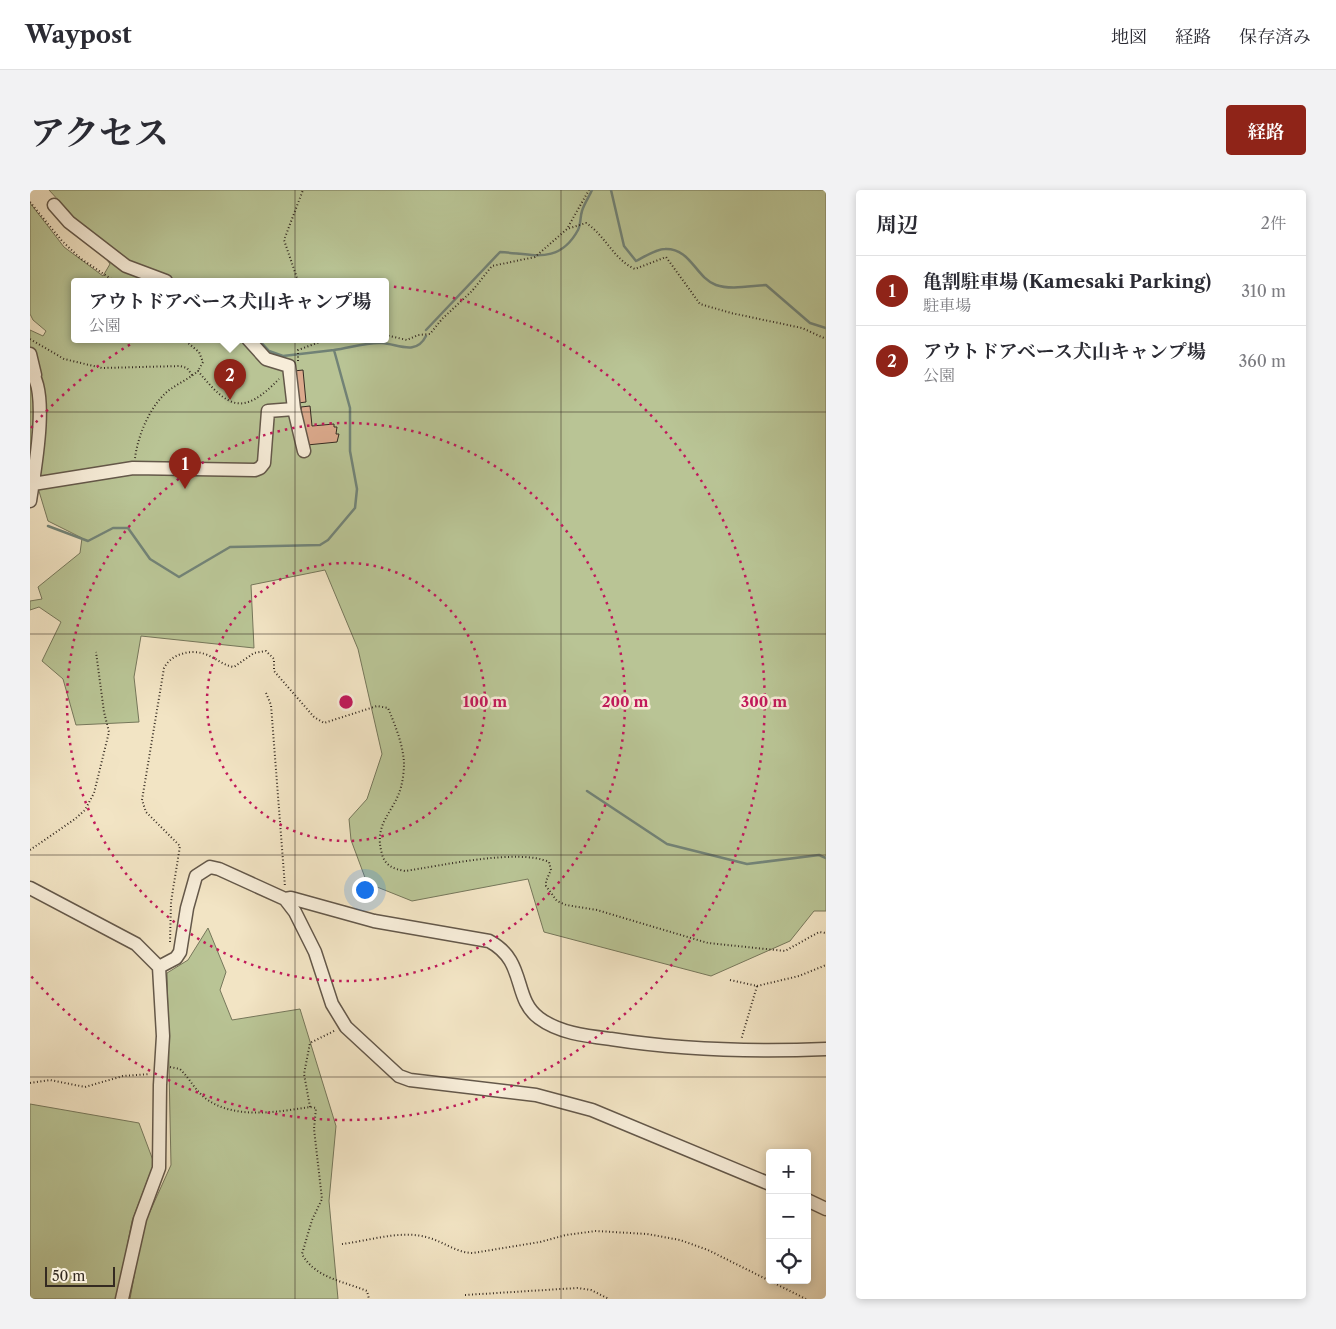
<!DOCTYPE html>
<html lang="ja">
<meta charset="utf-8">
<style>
body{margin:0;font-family:"Libre Caslon Text","Noto Serif JP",serif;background:#f2f2f3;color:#2b2b33}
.controls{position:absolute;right:15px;bottom:15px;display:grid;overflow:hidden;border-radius:5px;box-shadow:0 2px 8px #0003}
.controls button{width:45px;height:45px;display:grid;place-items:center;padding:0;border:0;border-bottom:1px solid #e1e1e2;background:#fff;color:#2b2b33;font:25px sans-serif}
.scale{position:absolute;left:15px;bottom:12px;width:70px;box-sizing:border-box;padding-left:5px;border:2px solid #342a21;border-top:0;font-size:14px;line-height:18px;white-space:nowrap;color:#342a21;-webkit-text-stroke:4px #f7edd9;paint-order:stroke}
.you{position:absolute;left:334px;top:699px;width:18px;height:18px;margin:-12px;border:4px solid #fff;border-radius:50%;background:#1a73e8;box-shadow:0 0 0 8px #1a73e833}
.badge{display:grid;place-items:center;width:32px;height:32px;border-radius:50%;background:#8f2418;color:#fff;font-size:16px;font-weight:700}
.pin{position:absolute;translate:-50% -41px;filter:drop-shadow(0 1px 2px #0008)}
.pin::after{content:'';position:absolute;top:26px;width:18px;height:15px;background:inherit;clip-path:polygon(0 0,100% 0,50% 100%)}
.popup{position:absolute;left:41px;top:88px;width:318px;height:65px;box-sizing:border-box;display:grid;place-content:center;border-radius:5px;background:#fff;filter:drop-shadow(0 1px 4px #0005);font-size:16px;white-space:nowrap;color:#7c7c81}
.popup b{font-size:19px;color:#2b2b33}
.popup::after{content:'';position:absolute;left:50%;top:100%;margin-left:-10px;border:10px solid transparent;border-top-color:#fff}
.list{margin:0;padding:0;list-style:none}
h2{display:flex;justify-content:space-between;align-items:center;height:65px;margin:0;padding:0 20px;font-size:21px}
h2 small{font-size:16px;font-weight:400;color:#7c7c81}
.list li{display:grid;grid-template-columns:32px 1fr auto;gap:15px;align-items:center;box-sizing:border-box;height:70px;padding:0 20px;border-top:1px solid #e1e1e2}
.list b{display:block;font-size:19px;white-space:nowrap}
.list p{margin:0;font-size:16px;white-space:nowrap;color:#7c7c81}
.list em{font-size:16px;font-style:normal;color:#7c7c81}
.icon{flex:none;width:28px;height:28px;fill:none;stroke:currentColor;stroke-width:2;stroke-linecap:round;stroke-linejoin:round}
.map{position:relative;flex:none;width:796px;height:1109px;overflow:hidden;border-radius:5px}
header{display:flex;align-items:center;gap:30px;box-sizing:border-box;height:70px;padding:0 25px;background:#fff;border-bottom:1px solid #e1e1e2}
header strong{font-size:24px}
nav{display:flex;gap:28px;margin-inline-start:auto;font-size:18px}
.intro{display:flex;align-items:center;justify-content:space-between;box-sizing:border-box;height:120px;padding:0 30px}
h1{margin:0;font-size:35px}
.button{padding:12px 22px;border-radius:5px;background:#8f2418;color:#fff;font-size:18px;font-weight:700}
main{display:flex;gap:30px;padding:0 30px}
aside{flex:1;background:#fff;border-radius:5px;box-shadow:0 2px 8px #0003}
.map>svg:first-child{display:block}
</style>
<header>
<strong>Waypost</strong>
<nav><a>地図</a><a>経路</a><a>保存済み</a></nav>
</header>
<div class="intro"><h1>アクセス</h1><a class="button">経路</a></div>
<main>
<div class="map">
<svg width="796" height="1109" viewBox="0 0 796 1109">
<rect width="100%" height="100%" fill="#f2e4c4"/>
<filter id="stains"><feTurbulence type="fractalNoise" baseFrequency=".004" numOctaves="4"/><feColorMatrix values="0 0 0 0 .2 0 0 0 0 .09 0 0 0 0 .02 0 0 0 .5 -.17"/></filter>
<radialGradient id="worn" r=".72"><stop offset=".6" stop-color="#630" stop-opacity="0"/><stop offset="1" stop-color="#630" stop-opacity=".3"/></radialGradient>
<path fill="#b9c495" stroke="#76775b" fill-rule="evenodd" d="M19,0H796V721H784L760,751L681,786L514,742L498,689L382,711L337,693L321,650L319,629L337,609L352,564L328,459L295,380L221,395L224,458L111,446L104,487L109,532L46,535L33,489L12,471L31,432L9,417L0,420V411L12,409L8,397L50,363L52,348L18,331L5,288H0V140L13,146L16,141L3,130L0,124V13L34,57L73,86L80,74L67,56L51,46L41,24ZM45,91H355V149H45Z
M178,738L196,782L190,800L202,830L270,819L306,936L299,1011L308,1109H100L113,1037L141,975L137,783L158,770Z
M0,914L109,933L124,973L102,1031L87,1109H0Z"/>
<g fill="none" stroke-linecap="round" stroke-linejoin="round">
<path stroke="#728377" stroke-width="2.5" d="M581,0L594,56L606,71C614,67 626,59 635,59C661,58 665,87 686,95C700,100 720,96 736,95L780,133L796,138
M396,140L470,62C503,64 529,75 548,40C551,34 550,27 552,21C554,14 559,7 562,0
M228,149L239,161L253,166L304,160
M18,336L58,351L83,338H98L120,369L149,387L200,357L290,355L298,350L325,318L327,299L320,261V218L304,160C319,158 337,152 352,153C368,154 386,166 396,146
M557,601L637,654L717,674L789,665L796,668"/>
</g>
<path fill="#dcaa8d" stroke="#342a21" d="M273,180L276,212L268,213L264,181Z
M280,216L282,236L304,234V237H307L306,244H309L307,252L277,255L274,250L271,217Z"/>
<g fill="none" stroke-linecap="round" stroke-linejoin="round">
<defs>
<path id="minor" d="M24,15L39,32L96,76L136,91
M218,149L236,169L259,176L264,219L274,261
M0,164L5,185
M0,181C20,200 4,284 0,311
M3,294L103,278L225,280L230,278L234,273L238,221L264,219
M0,698L106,754L129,777L133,846L130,895L129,978L110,1029L92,1109
M255,709L265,722L285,762L302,814L316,837L369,886L380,890L506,905L562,920L740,994
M129,777L146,768L150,762L157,718L166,686L180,677L189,679L255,709L261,708L344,731L459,751C497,771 482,808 509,828C529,843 556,846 581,849C652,860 724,862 796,859
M777,1010L796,1019"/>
</defs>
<use href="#minor" stroke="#64584a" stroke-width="15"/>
<path stroke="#342a21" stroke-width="2" stroke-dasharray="1 2.5" stroke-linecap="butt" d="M0,12L32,51L50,68L84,91
M538,37L559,0
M268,91L254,50L273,0
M355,145L377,150L388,145L400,144L412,129L442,101L462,76L505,67L537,39L556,33C575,45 584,70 605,79L636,67L670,114L701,123L772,138L796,149
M0,149L34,169L72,178L150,176L157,178L162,185
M153,149L169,162L173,172L168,181
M268,171V160L298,149
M105,268C108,245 120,216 138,201C147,194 159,189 168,181C199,219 213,226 249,189
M236,503L241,515L255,697
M0,660L45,629L55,620L64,603L79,542L74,522L66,462
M140,752L141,712L150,656L116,622L112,610L134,478C141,464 160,459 175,464C186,468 192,475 204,477L224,463L236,461L244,469V481L284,527L294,533L347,516L358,518C365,535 373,554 374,573C374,580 373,590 371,597C364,623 343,633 352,664C355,676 364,679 375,681C410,676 489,658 519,672L521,680L516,691V696L527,711L536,715L567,720L678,753L755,761L789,742L796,743
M700,790L727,796L711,850
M727,796L769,786L796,775
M140,877L150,879C160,889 165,900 175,908C204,930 247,922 280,917L286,918L284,939L292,1009L282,1030L272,1064C285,1088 313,1091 337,1101L339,1109
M0,893L20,890L55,897L93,886L120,884
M280,917L274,884L280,853L306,840
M312,1054C338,1051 370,1040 396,1047C413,1051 426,1063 443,1063L510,1052L536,1045L566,1041L617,1044L650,1050L678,1060L776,1109
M435,1105L547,1098L561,1100L579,1109"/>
<use href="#minor" stroke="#f7edd9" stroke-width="12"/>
</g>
<path fill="none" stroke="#342a21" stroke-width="1" stroke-opacity="0.55" d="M265,0V1109M531,0V1109M0,222H796M0,444H796M0,665H796M0,887H796"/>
<g fill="none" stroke="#c2185b" stroke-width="2.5" stroke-dasharray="2.5 5">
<circle cx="316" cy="512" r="139"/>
<circle cx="316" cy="512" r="279"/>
<path d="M1 238A418 418 0 1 1 1 786"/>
</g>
<circle cx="316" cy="512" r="8" fill="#c2185b" stroke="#f7edd9" stroke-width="2.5"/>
<g font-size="15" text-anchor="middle" font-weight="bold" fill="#c2185b" stroke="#f7edd9" stroke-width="5" stroke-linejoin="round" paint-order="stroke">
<text x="455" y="517">100 m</text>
<text x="595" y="517">200 m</text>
<text x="734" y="517">300 m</text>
</g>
<rect width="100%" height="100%" filter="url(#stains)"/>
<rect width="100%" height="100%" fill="url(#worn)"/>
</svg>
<div class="controls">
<button>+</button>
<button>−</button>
<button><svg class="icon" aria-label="locate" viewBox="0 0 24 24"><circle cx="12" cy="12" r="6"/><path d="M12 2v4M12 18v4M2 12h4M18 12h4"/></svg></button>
</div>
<div class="scale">50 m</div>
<div class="you"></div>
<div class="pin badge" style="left:155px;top:299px">1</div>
<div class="pin badge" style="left:200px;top:210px">2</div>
<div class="popup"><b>アウトドアベース犬山キャンプ場</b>公園</div>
</div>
<aside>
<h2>周辺<small>2件</small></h2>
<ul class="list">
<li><span class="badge">1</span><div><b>亀割駐車場 (Kamesaki Parking)</b><p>駐車場</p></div><em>310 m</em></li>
<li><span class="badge">2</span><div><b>アウトドアベース犬山キャンプ場</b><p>公園</p></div><em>360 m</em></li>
</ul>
</aside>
</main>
